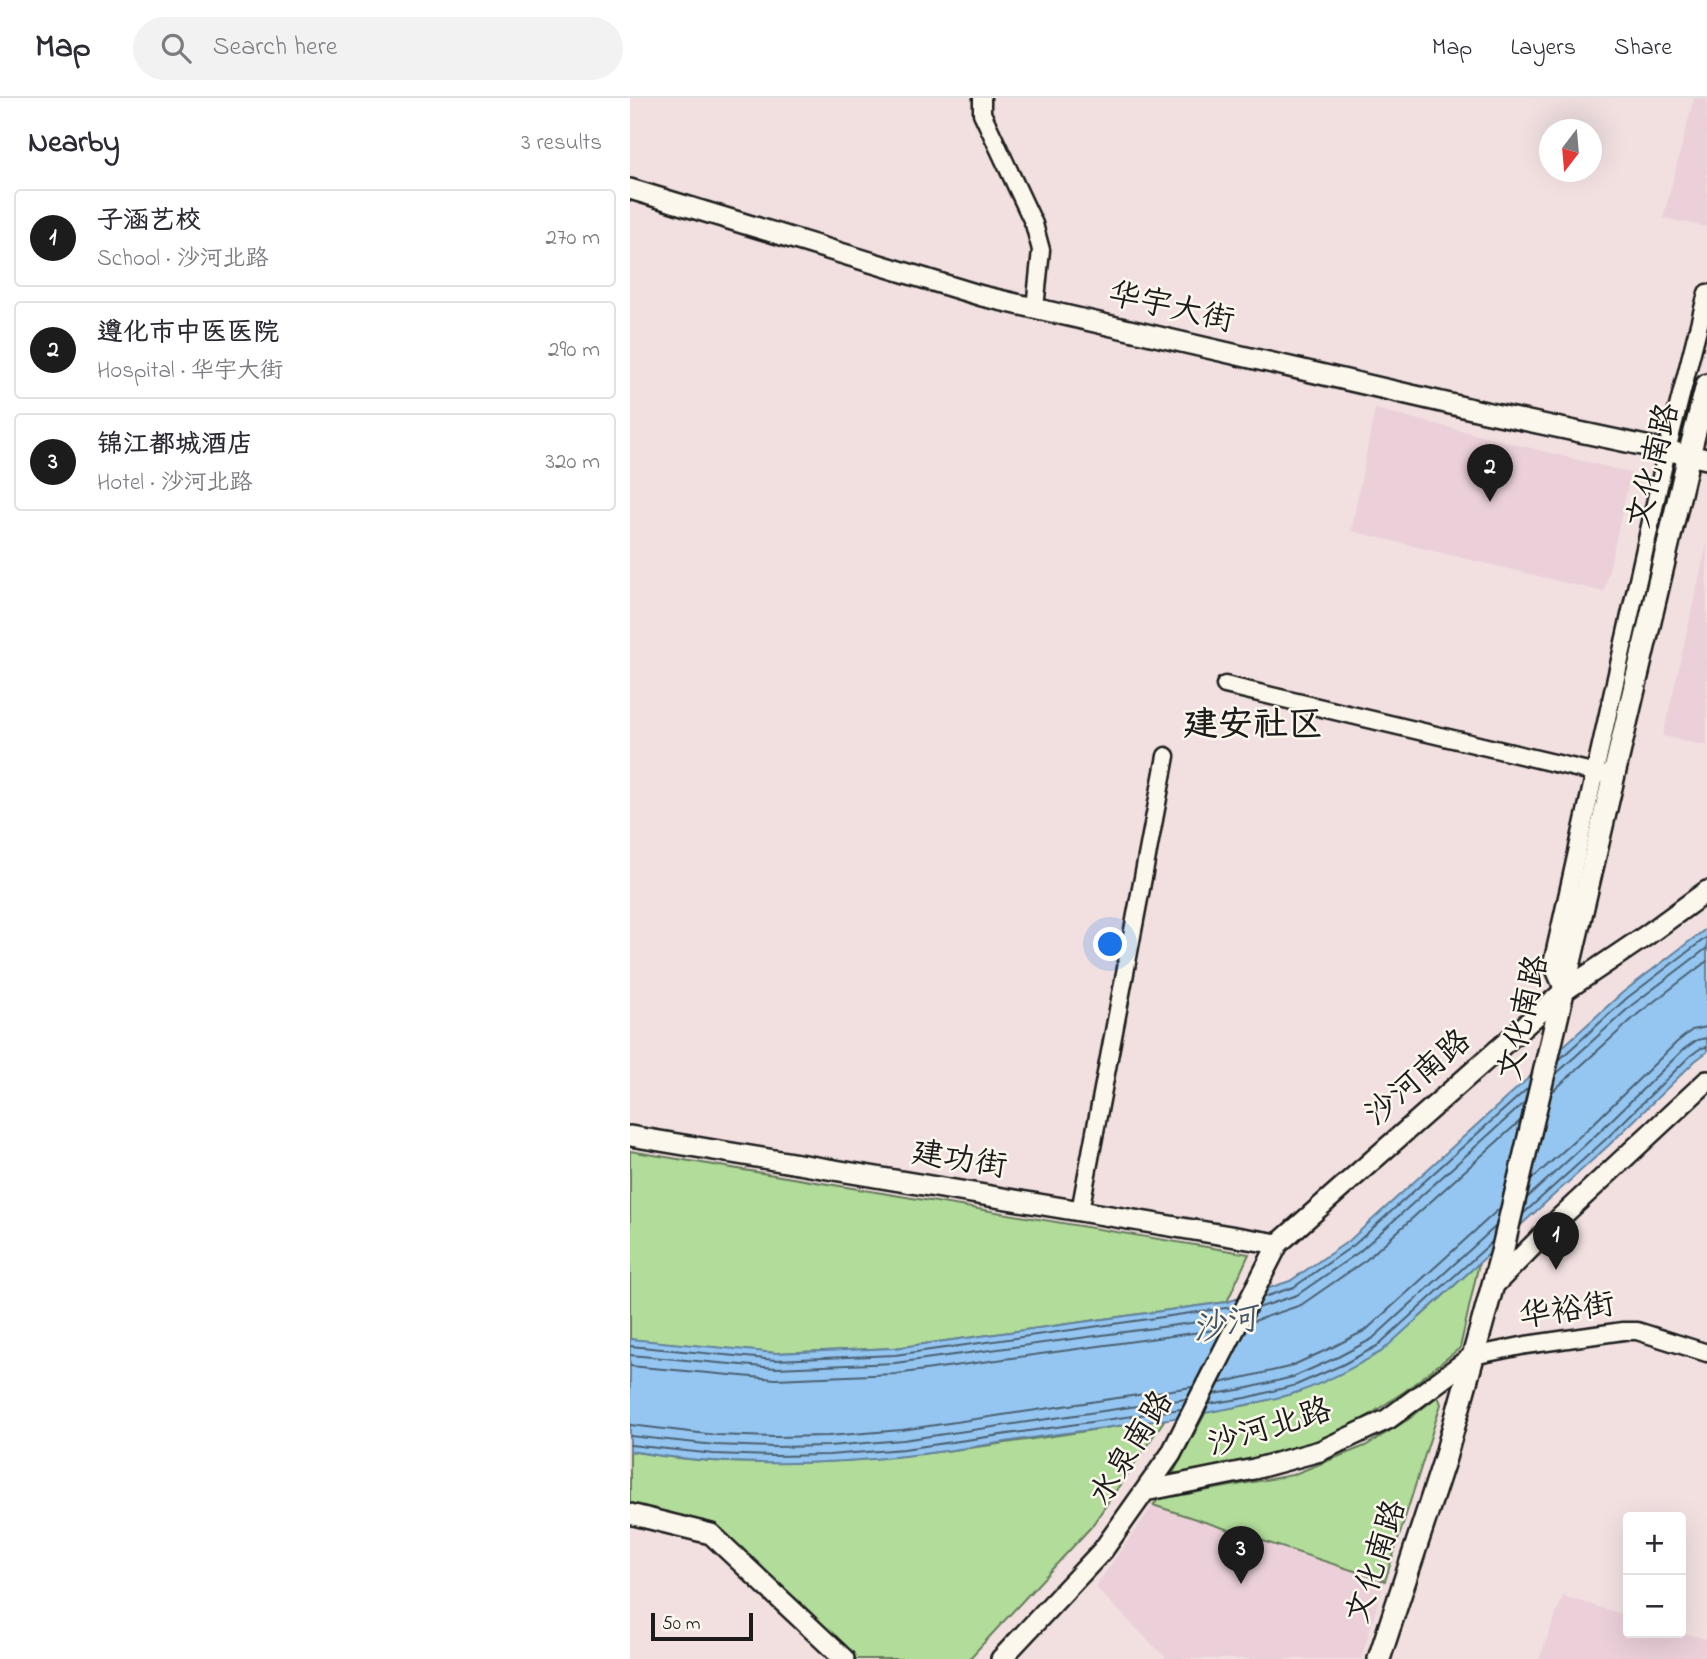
<!DOCTYPE html>
<meta charset="utf-8">
<style>
body{margin:0;font-family:"Indie Flower","LXGW WenKai TC",sans-serif;background:#f2f2f3;color:#2b2b33}
.controls{position:absolute;right:21px;bottom:21px;display:grid;overflow:hidden;border-radius:7px;box-shadow:0 7px 28px #0002}
.controls button{width:63px;height:63px;display:grid;place-items:center;padding:0;border:0;border-bottom:2px solid #e1e1e2;background:#fff;color:#2b2b33;font:35px sans-serif}
.compass{position:absolute;left:909px;top:21px;width:63px;height:63px;border-radius:50%;background:#fff;box-shadow:0 7px 28px #0002;rotate:196deg}
.scale{position:absolute;left:21px;bottom:18px;width:102px;box-sizing:border-box;padding-left:7px;border:4px solid #1c1c1c;border-top:0;font-size:19px;line-height:24px;white-space:nowrap;color:#1c1c1c;-webkit-text-stroke:5px #fbf7ec;paint-order:stroke}
.you{position:absolute;left:481px;top:847px;width:24px;height:24px;margin:-18px;border:5px solid #fff;border-radius:50%;background:#1a73e8;box-shadow:0 0 0 10px #1a73e833}
.badge{display:grid;place-items:center;width:46px;height:46px;border-radius:50%;background:#1c1c1c;color:#fff;font-size:23px;font-weight:700}
.pin{position:absolute;translate:-50% -58px;filter:drop-shadow(0 2px 4px #0008)}
.pin::after{content:'';position:absolute;top:37px;width:24px;height:21px;background:inherit;clip-path:polygon(0 0,100% 0,50% 100%)}
.list{margin:0;padding:0;list-style:none}
h2{display:flex;justify-content:space-between;align-items:center;height:91px;margin:0;padding:0 28px;font-size:30px}
h2 small{font-size:23px;font-weight:400;color:#7c7c81}
.list li{display:grid;grid-template-columns:46px 1fr auto;gap:21px;align-items:center;box-sizing:border-box;height:98px;margin:0 14px 14px;padding:0 14px;border:2px solid #e1e1e2;border-radius:7px}
.list b{display:block;font-size:26px;white-space:nowrap}
.list p{margin:0;font-size:23px;white-space:nowrap;color:#7c7c81}
.list em{font-size:23px;font-style:normal;color:#7c7c81}
.icon{flex:none;width:38px;height:38px;fill:none;stroke:currentColor;stroke-width:2;stroke-linecap:round;stroke-linejoin:round}
.map{position:relative;flex:none;width:1077px;height:1561px;overflow:hidden}
header{display:flex;align-items:center;gap:42px;box-sizing:border-box;height:98px;padding:0 35px;background:#fff;border-bottom:2px solid #e1e1e2}
header strong{font-size:33px}
nav{display:flex;gap:38px;margin-inline-start:auto;font-size:24px}
.search{width:490px;height:63px;background:#f2f2f3;display:flex;align-items:center;gap:18px;box-sizing:border-box;padding:0 24px;border-radius:38px;color:#7c7c81;font-size:26px}
main{display:flex}
aside{flex:1;background:#fff}
.map>svg:first-child{display:block}
</style>
<header>
<strong>Map</strong>
<div class="search"><svg class="icon" aria-label="search" viewBox="0 0 24 24"><circle cx="10" cy="10" r="6"/><path d="M15 15l6 6"/></svg>Search here</div>
<nav><a>Map</a><a>Layers</a><a>Share</a></nav>
</header>
<main>
<aside>
<h2>Nearby<small>3 results</small></h2>
<ul class="list">
<li><span class="badge">1</span><div><b>子涵艺校</b><p>School · 沙河北路</p></div><em>270 m</em></li>
<li><span class="badge">2</span><div><b>遵化市中医医院</b><p>Hospital · 华宇大街</p></div><em>290 m</em></li>
<li><span class="badge">3</span><div><b>锦江都城酒店</b><p>Hotel · 沙河北路</p></div><em>320 m</em></li>
</ul>
</aside>
<div class="map">
<svg width="1077" height="1561" viewBox="0 0 1077 1561">
<rect width="100%" height="100%" fill="#f2e0e1"/>
<filter id="ink" filterUnits="userSpaceOnUse"><feTurbulence type="fractalNoise" baseFrequency=".0143" numOctaves="2"/><feDisplacementMap in="SourceGraphic" scale="14" xChannelSelector="R" yChannelSelector="G"/><feConvolveMatrix kernelMatrix="1 2 1 2 8 2 1 2 1" color-interpolation-filters="sRGB"/></filter>
<g filter="url(#ink)">
<path fill="#ebd0d9" d="M1064,0H1077V129L1033,120Z
M745,311L1001,375L974,494L721,433Z
M1077,445V648L1033,638Z
M523,1407L755,1483L731,1561H537L465,1489Z
M933,1498L998,1518V1535L1051,1534L1077,1541V1561H909Z"/>
<path fill="#b1dc9a" stroke="#667c5b" stroke-width="2" d="M0,1053L619,1156L597,1204L265,1250L146,1255L4,1242L0,1241Z
M849,1165L830,1250L775,1293L738,1318L694,1342L670,1353L553,1375H543L576,1314L617,1307L668,1294L790,1219Z
M808,1298L811,1306L755,1483L523,1407L529,1401L662,1377L735,1348L779,1321Z
M535,1321L461,1429L339,1561H222L79,1425L0,1405V1353C176,1385 360,1346 535,1321Z"/>
<path fill="#94c6f1" stroke="#64829c" stroke-width="2" d="M1077,830V954L1065,963L979,1047L751,1254C725,1268 694,1286 665,1295C588,1317 500,1326 421,1337C372,1344 323,1353 274,1358C184,1368 90,1369 0,1353V1241L146,1255L265,1250L597,1204L660,1183L720,1142L992,895Z"/>
<g fill="none" stroke-linecap="round" stroke-linejoin="round">
<path stroke="#4c6071" stroke-width="2" d="M930,961L997,900L1077,839
M926,976L1002,907L1077,850
M922,994L1009,915L1077,863
M901,1082L961,1028L1047,944L1062,932L1077,929
M897,1100L968,1035L1054,951L1067,942L1077,940
M894,1115L975,1042L1060,958L1071,950L1077,949
M634,1199L664,1189L724,1147L898,990
M628,1210L667,1197L729,1154L894,1005
M621,1224L671,1207L736,1162L890,1023
M0,1248L146,1262L265,1257L603,1209
M0,1257L146,1270L265,1265L598,1220
M0,1268L145,1281L266,1276L592,1231
M590,1285L659,1269L703,1249L736,1232L869,1111
M584,1296L614,1291L663,1279L708,1259L742,1241L865,1129
M579,1306L616,1300L666,1287L712,1267L747,1248L862,1144
M0,1327L86,1337L144,1339L198,1338L272,1332L562,1289
M0,1338L85,1347L144,1349L199,1348L273,1342L556,1301
M0,1347L84,1356L144,1358L199,1357L274,1351L551,1311"/>
<defs>
<path id="minor" d="M352,0V15L404,126L411,152L405,210
M595,587L975,677
M934,893L922,866L1037,352L1077,195
M450,1113L536,658
M843,1258L896,1247L993,1233H1007L1077,1255"/>
<path id="tertiary" d="M0,91L352,198L855,314L1077,361
M0,1038L648,1146
M863,1188L932,1118L1077,983
M515,1393L624,1371L690,1353L758,1321L843,1258
M0,1416L81,1436L214,1561
M371,1561L473,1452L541,1356L648,1146L934,893L1017,837L1077,793"/>
<path id="secondary" d="M749,1561L815,1360L872,1154L1059,357L1077,287"/>
</defs>
<use href="#minor" stroke="#1c1c1c" stroke-width="21"/>
<use href="#tertiary" stroke="#1c1c1c" stroke-width="24"/>
<use href="#secondary" stroke="#1c1c1c" stroke-width="26"/>
<use href="#minor" stroke="#fbf7ec" stroke-width="16"/>
<use href="#tertiary" stroke="#fbf7ec" stroke-width="19"/>
<use href="#secondary" stroke="#fbf7ec" stroke-width="21"/>
</g>
</g>
<g text-anchor="middle" dominant-baseline="central" stroke-width="5" stroke-linejoin="round" paint-order="stroke">
<g font-size="32" fill="#1c1c1c" stroke="#fbf7ec">
<text transform="translate(541 211) rotate(13)">华宇大街</text>
<text transform="translate(1025 368) rotate(-76)">文化南路</text>
<text transform="translate(895 920) rotate(-77)">文化南路</text>
<text transform="translate(789 981) rotate(-41)">沙河南路</text>
<text transform="translate(329 1063) rotate(9)">建功街</text>
<text transform="translate(937 1214) rotate(-8)">华裕街</text>
<text transform="translate(640 1331) rotate(-17)">沙河北路</text>
<text transform="translate(503 1351) rotate(-58)">水泉南路</text>
<text transform="translate(748 1464) rotate(-72)">文化南路</text>
</g>
<g font-size="33" font-style="italic" fill="#465867" stroke="#fbf7ec">
<text transform="translate(595 1228) rotate(-11)">沙河</text>
</g>
<g font-size="35" font-weight="bold" fill="#1c1c1c" stroke="#fbf7ec">
<text x="623" y="628">建安社区</text>
</g>
</g>
</svg>
<div class="controls">
<button>+</button>
<button>−</button>
</div>
<svg class="compass" viewBox="-18 -18 36 36"><path d="M0-13l5 13h-10z" fill="#e53935"/><path d="M0 13l5-13h-10z" fill="#7c7c81"/></svg>
<div class="scale">50 m</div>
<div class="you"></div>
<div class="pin badge" style="left:926px;top:1172px">1</div>
<div class="pin badge" style="left:860px;top:404px">2</div>
<div class="pin badge" style="left:611px;top:1486px">3</div>
</div>
</main>
